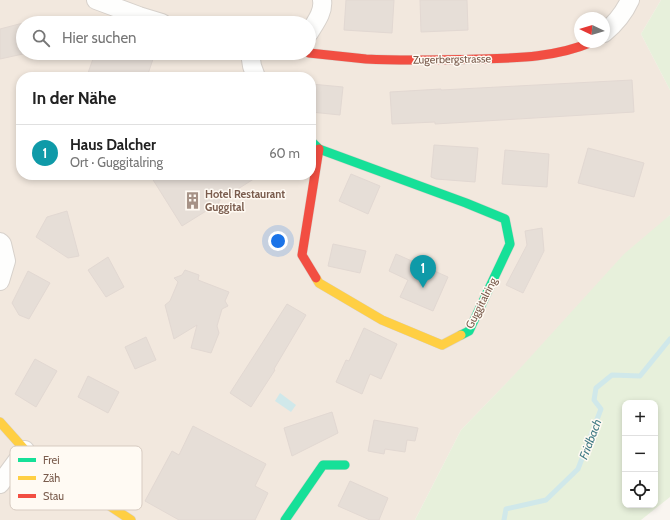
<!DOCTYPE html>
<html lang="de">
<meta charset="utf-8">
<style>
body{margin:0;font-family:Cabin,sans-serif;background:#f2f2f2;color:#222}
.controls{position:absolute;right:12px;bottom:12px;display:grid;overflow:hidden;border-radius:8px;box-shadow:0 2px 6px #0003}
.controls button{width:36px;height:36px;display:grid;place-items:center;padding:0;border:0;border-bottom:1px solid #e0e0e0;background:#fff;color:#222;font:20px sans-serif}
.compass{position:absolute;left:574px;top:12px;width:36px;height:36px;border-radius:50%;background:#fff;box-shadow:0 2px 6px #0003;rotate:274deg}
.you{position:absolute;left:278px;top:241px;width:14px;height:14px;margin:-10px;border:3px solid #fff;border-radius:50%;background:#1a73e8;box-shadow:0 0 0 6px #1a73e833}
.badge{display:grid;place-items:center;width:26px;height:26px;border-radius:50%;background:#5d544f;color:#fff;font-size:13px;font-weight:700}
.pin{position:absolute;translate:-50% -33px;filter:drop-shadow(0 1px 2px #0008)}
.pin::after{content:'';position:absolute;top:21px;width:14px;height:12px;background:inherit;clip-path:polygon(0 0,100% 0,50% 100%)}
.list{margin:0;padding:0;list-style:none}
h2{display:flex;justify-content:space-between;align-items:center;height:52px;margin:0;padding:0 16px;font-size:17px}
h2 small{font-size:13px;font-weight:400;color:#767676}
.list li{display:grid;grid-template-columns:26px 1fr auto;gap:12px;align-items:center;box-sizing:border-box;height:56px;padding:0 16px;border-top:1px solid #e0e0e0}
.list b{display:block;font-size:15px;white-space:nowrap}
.list p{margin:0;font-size:13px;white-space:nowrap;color:#767676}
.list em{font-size:13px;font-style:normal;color:#767676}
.icon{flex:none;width:22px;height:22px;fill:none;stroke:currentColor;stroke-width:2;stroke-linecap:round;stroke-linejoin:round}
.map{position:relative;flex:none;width:670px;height:520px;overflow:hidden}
.search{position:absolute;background:#fff;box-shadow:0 2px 6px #0003;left:16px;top:16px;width:300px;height:44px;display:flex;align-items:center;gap:10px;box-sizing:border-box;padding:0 14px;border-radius:22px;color:#767676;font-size:15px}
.panel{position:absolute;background:#fff;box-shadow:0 2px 6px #0003;left:16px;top:72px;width:300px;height:108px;border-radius:16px}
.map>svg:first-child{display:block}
</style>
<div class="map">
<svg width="670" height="520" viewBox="0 0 670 520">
<rect width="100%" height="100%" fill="#f9f5f0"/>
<path fill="#f2e8de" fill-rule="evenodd" d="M0,0H661L641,34L670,90V215L461,430L415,520H0ZM580,18H604V42H580ZM23,23H309V53H23ZM21,77H311V175H21Z"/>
<path fill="#e7f0db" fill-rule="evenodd" d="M661,0H670V90L641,34Z
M670,215V497L641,520H415L461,430L514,375L624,254ZM625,403H655V505H625Z"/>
<path fill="#d0e8ea" d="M280,393L296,405L291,412L275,401Z"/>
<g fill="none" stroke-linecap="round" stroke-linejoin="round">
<path stroke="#d0e8ea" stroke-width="5" d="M504,520L506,509L546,500L578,469L601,409L594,400L596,388L612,375L640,376L670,339"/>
</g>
<path fill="#e6ded7" stroke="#e2d8d2" d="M346,0H394L392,33L344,30Z
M420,0H467L468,30L421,32Z
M23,23V54L0,59V29Z
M95,53H155L147,77H100L88,73Z
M632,80L634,112L435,124V122L392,124L390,92L441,89V90Z
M311,84L343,87L340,115L311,112Z
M434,145L478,148L475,182L436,179L431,177Z
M588,148L644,163L634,197L578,183Z
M505,150L549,154L547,187L502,184Z
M351,174L380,186L368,214L339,201Z
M150,175H260L219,201V203L182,226Z
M67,211L79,256L68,258L36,237L47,217Z
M542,228L544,251L523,293L506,285L527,245L525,231Z
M333,244L366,251L360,273L328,266Z
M396,254L448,277L433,311L400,297L408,280L389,271Z
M108,257L124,287L106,297L88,270Z
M185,270L199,275L198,280L229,292L225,301L228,306L222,309L217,326L219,333L211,353L191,348L197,325L174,339L165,305L170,301L178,282L174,278L182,275Z
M28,271L50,283L29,319L19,315L12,303Z
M287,304L306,315L274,369L275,370L251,407L230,393L259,348Z
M364,328L397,344L381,379L370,374L362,394L336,382L346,360L349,361Z
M146,337L156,360L135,369L125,347Z
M35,359L57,371L36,407L15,394Z
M88,376L119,392L108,413L78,397Z
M332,412L338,433L292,456L284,428Z
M374,420L418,428L415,441L407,440L405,452L385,449L384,454L368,451Z
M193,426L266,464L255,486L268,493L255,520H179L145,501L172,451L179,455Z
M350,481L388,498L379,520H370L338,506Z"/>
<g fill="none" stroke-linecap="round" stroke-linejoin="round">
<defs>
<path id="street" d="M96,0L139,16L162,23
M309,33C315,23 324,12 322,0
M604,33C615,24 624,13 630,0
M250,53L252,66L256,77
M0,242L2,244L6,261L0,281
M0,484L25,450"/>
<path id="fast" d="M311,141L319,149L466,203L505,219L510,244L469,331L461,335
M285,520L323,465H345"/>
<path id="slow" d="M316,278L319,283L382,320L442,345L461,335
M0,422L25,450L131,520"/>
<path id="jam" d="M309,53C328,55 347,57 366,59C405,61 443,60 482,59C519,58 557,57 592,42
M316,278L302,255L319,149"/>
</defs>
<use href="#street" stroke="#d7d1cb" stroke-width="20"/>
<use href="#fast" stroke="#d9d2cb" stroke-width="10"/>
<use href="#slow" stroke="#d9d2cb" stroke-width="10"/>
<use href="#jam" stroke="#d9d2cb" stroke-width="10"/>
<use href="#street" stroke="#fefefd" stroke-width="18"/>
<use href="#fast" stroke="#16e098" stroke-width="9"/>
<use href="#slow" stroke="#ffcf43" stroke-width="9"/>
<use href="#jam" stroke="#f24e42" stroke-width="9"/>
</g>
<defs>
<symbol id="building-bare" viewBox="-9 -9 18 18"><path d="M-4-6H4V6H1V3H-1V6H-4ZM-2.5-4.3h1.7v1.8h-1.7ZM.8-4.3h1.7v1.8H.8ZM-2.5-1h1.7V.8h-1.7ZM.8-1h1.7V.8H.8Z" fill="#a69286" stroke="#fffaf3" stroke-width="2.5" paint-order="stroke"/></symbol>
</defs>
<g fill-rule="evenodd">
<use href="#building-bare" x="180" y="188" width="25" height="25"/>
</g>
<g text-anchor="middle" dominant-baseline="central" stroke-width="3" stroke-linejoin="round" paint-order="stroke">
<g font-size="11" fill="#7a5c4d" stroke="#fffaf3">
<text transform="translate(452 59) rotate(-1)">Zugerbergstrasse</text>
<text transform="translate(481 303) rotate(-63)">Guggitalring</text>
</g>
<g font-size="11" font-weight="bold" fill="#7a5c4d" stroke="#fffaf3" text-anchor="start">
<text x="205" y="194">Hotel Restaurant<tspan x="205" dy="13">Guggital</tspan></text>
</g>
<g font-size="12" font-style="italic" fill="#437c86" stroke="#fffaf3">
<text transform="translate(590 439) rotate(-69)">Fridbach</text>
</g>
</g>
<rect x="10" y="446" width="132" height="64" rx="6" fill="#fffaf3" stroke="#d7cbc1" stroke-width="1"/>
<rect x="18" y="458" width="18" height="4" fill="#16e098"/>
<rect x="18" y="476" width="18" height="4" fill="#ffcf43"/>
<rect x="18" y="494" width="18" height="4" fill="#f24e42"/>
<g font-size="11" fill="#7a5c4d">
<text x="43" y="464">Frei</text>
<text x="43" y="482">Zäh</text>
<text x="43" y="500">Stau</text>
</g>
</svg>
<div class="controls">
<button>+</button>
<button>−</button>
<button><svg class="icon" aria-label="locate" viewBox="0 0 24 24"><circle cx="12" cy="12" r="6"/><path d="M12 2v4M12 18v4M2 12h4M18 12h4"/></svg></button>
</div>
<svg class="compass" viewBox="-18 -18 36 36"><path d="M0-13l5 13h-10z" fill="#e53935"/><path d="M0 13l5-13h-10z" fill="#767676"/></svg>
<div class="you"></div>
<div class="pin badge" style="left:423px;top:288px;background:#0f9aa8">1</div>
<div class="search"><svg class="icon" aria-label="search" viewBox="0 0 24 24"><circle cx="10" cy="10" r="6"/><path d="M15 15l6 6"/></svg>Hier suchen</div>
<section class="panel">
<h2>In der Nähe<small></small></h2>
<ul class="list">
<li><span class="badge" style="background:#0f9aa8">1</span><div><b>Haus Dalcher</b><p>Ort · Guggitalring</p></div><em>60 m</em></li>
</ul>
</section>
</div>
